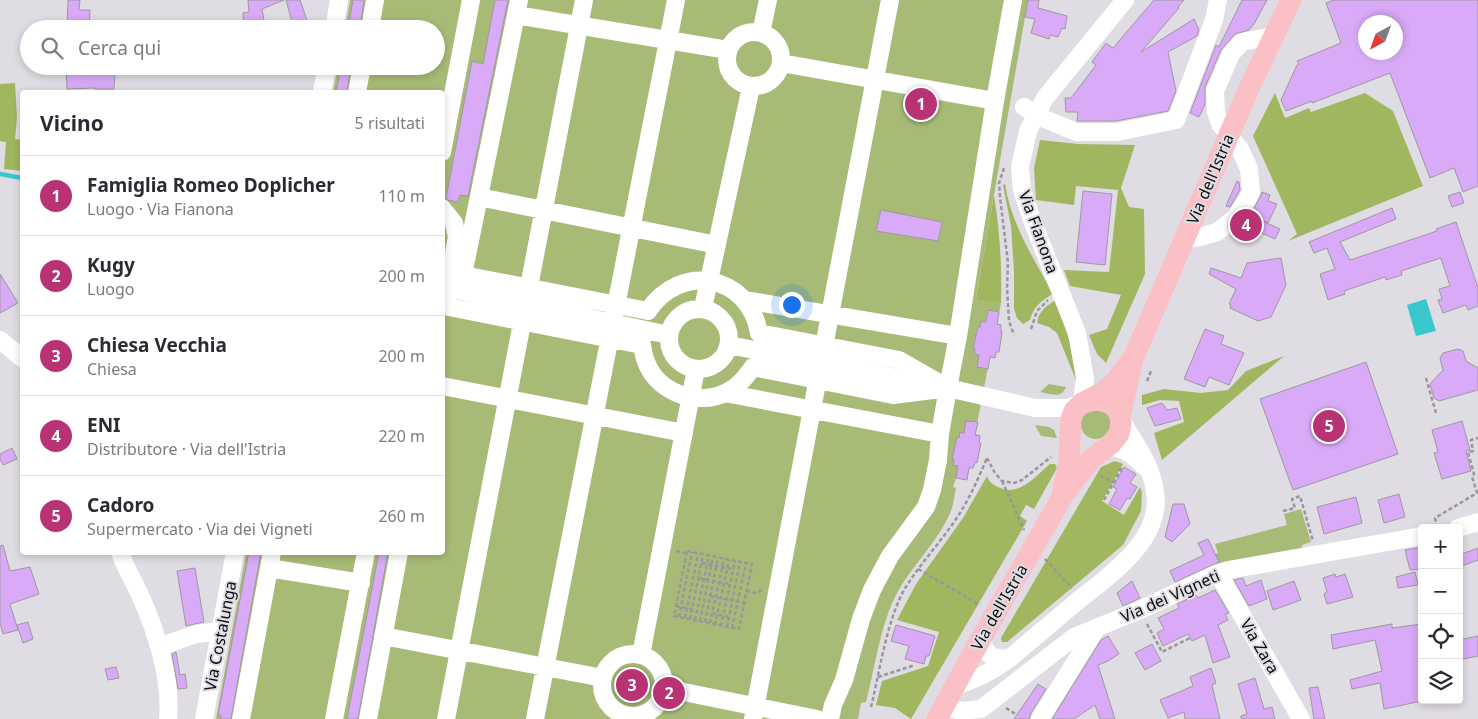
<!DOCTYPE html>
<html lang="it">
<meta charset="utf-8">
<style>
body{margin:0;font-family:"Noto Sans",sans-serif;background:#f7f7f7;color:#2b2b33}
.controls{position:absolute;right:15px;bottom:15px;display:grid;overflow:hidden;border-radius:5px;box-shadow:0 2px 8px #0003}
.controls button{width:45px;height:45px;display:grid;place-items:center;padding:0;border:0;border-bottom:1px solid #e1e1e2;background:#fff;color:#2b2b33;font:25px sans-serif}
.compass{position:absolute;left:1358px;top:15px;width:45px;height:45px;border-radius:50%;background:#fff;box-shadow:0 2px 8px #0003;rotate:221deg}
.you{position:absolute;left:791px;top:304px;width:18px;height:18px;margin:-12px;border:4px solid #fff;border-radius:50%;background:#1a73e8;box-shadow:0 0 0 8px #1a73e833}
.badge{display:grid;place-items:center;width:32px;height:32px;border-radius:50%;background:#b83274;color:#fff;font-size:16px;font-weight:700}
.pin{position:absolute;translate:-50% -50%;border:2px solid #fff;box-shadow:0 1px 5px #0006}
.list{margin:0;padding:0;list-style:none}
h2{display:flex;justify-content:space-between;align-items:center;height:65px;margin:0;padding:0 20px;font-size:21px}
h2 small{font-size:16px;font-weight:400;color:#7c7c81}
.list li{display:grid;grid-template-columns:32px 1fr auto;gap:15px;align-items:center;box-sizing:border-box;height:80px;padding:0 20px;border-top:1px solid #e1e1e2}
.list b{display:block;font-size:19px;white-space:nowrap}
.list p{margin:0;font-size:16px;white-space:nowrap;color:#7c7c81}
.list em{font-size:16px;font-style:normal;color:#7c7c81}
.icon{flex:none;width:28px;height:28px;fill:none;stroke:currentColor;stroke-width:2;stroke-linecap:round;stroke-linejoin:round}
.map{position:relative;flex:none;width:1478px;height:719px;overflow:hidden}
.search{position:absolute;background:#fff;box-shadow:0 2px 8px #0003;left:20px;top:20px;width:425px;height:55px;display:flex;align-items:center;gap:12px;box-sizing:border-box;padding:0 18px;border-radius:28px;color:#7c7c81;font-size:19px}
.panel{position:absolute;background:#fff;box-shadow:0 2px 8px #0003;left:20px;top:90px;width:425px;height:465px;border-radius:5px}
.map>svg:first-child{display:block}
</style>
<div class="map">
<svg width="1478" height="719" viewBox="0 0 1478 719">
<rect width="100%" height="100%" fill="#e0dce3"/>
<path fill="#a8bb76" d="M350,0H1028L976,298L1001,303L997,324L1001,325V331L1002,332L999,352H996L995,358L990,357L975,434L980,435L979,442L981,443L977,463H975L973,468H969L967,480L956,478L953,487L956,488C954,496 954,504 951,511C938,542 912,565 896,595C880,626 875,668 866,702L861,703L858,719H216L246,553L442,552V92H333L338,66H436V29H345Z
M1049,384L1066,387C1062,399 1050,394 1040,392Z
M1102,408L1112,420C1108,452 1071,439 1083,414Z
M1035,425L1049,427L1054,430L1057,438L1041,436Z
M1301,509L1311,542L1302,545V548L1211,569L1207,557L1218,553L1215,544L1287,525L1284,514Z"/>
<path fill="#a0b760" d="M15,83L17,117L15,139L22,140V171L4,169L6,142L0,141V84Z
M1275,93L1285,118L1309,108L1311,112L1365,93L1393,111L1423,186L1288,241L1297,234L1253,136Z
M1040,140L1078,144L1135,145L1121,188L1129,207L1144,209L1145,274L1106,363L1097,354L1089,335L1107,329L1121,295L1070,286L1064,270L1109,272L1118,190L1076,186L1074,205L1036,200L1034,168Z
M1005,184C1011,224 1034,259 1053,294C1041,300 1033,308 1030,320L1023,324L1017,318L1014,309V271L1011,226L1003,185Z
M994,195C1000,233 1002,265 1001,303L976,299Z
M1056,300L1075,358L1076,380L1057,333L1049,327L1037,323C1038,312 1047,305 1056,300Z
M1284,356L1162,460L1154,433L1184,422L1179,401L1160,400L1142,405V395L1164,389L1201,393L1228,390L1246,371Z
M1115,461L1123,464L1102,501L1124,515L1140,487L1142,492L1141,511L1123,545L1007,642H1002L1001,638L1101,467Z
M1050,464H1055L1057,468L1034,509L1026,505L1020,516L1027,521L911,719L895,708L876,705L882,681L928,666L939,632L897,620L916,584L963,518L987,476C989,482 992,484 998,487C1018,498 1036,476 1050,464Z"/>
<path fill="#38c7cc" d="M1426,299L1436,331L1416,336L1407,305Z"/>
<g fill="none" stroke-linecap="round" stroke-linejoin="round">
<path stroke="#38c7cc" stroke-width="4.5" d="M0,174L22,178"/>
</g>
<path fill="#d9aaf7" stroke="#9d999f" fill-rule="evenodd" d="M68,0H80L79,10H90L89,29H67Z
M248,0H284L262,9L264,20L262,21L263,29H244L243,13L249,12Z
M286,0H300L310,29H294Z
M353,0H364L360,29H348Z
M495,0H508L468,196L460,195L458,202L448,200L446,198L472,61L483,64Z
M1028,0H1039L1038,8L1067,16L1065,29L1062,28L1058,37L1050,35L1049,39L1031,33L1035,19L1025,17Z
M1154,0H1184L1178,7L1179,8L1141,52L1194,19L1199,30L1197,36L1168,52L1176,91L1168,111L1116,121H1077L1078,112H1066L1065,98H1071L1096,65L1092,62L1106,43L1113,48Z
M1242,0H1267L1254,24L1249,30L1235,34L1221,50L1205,87V104L1199,117L1190,113L1216,45L1219,47Z
M1334,0H1478V186L1463,192L1454,168L1430,178L1390,73L1312,103V101L1286,111L1281,100L1297,65L1299,64L1297,61L1341,43L1326,3ZM1366,22H1396V52H1366Z
M66,66H113V74L115,73L114,89H94V88L67,89Z
M341,66H351L347,92H336Z
M1237,181L1239,182L1240,190L1230,207L1226,206Z
M1083,191L1112,194L1105,265L1076,262Z
M1262,192L1270,195L1268,201L1277,204L1268,223L1250,215L1260,197Z
M1460,192L1464,203L1452,207L1448,196Z
M1392,208L1396,219L1340,242L1350,260L1437,231L1436,229L1456,222L1478,288V306L1468,310L1466,305L1443,313L1438,300L1442,299L1439,289L1450,286L1441,258L1401,271L1402,275L1386,280L1385,277L1344,291L1345,294L1328,300L1320,274L1335,269L1327,248L1314,253L1309,242Z
M881,210L942,222L938,241L876,231Z
M1260,220L1280,229L1275,239L1255,230Z
M1281,258L1286,285L1271,317L1258,321L1230,308L1231,305L1229,304L1236,289L1209,274L1211,268L1241,278L1247,263Z
M0,274L18,303L0,313Z
M988,310L999,312L997,324L1001,325V332H1002L999,352H996L995,358L990,357L988,369L977,367L979,355L974,354L975,348H973L978,327H980L981,321L986,322Z
M1205,329L1224,336L1221,344L1244,353L1229,385L1209,377L1205,387L1184,379Z
M1458,349L1463,351L1466,361L1478,368V390L1439,401L1434,398L1430,384L1443,370L1440,358L1443,353Z
M1366,362L1398,454L1293,490L1260,399Z
M1162,403L1167,410L1177,408L1181,419L1155,426L1147,408Z
M966,421L978,422L975,435L980,436L979,442L981,443L977,463L975,462L973,468H969L967,480L956,478L958,466L953,465L954,459H952L957,437L959,438L960,432L964,433Z
M1462,421L1470,450L1466,451L1471,471L1442,479L1434,453L1438,452L1432,430Z
M12,448L17,459L3,465L0,459V454Z
M1124,467L1136,474L1130,483L1137,487L1130,499L1127,498L1120,510L1109,504L1117,489L1113,487Z
M1399,494L1405,517L1384,523L1378,500Z
M1356,497L1362,523L1324,534L1317,507Z
M1173,504H1184L1190,524L1172,542L1165,537Z
M1208,539L1219,562L1175,582L1170,571L1204,555L1198,543Z
M3,545L10,571L30,567L39,594L10,604L18,630L3,634L0,623V546Z
M1422,547V569L1410,570L1405,550Z
M1478,548V560L1459,567V555Z
M249,552H261L231,719H220L221,715H218Z
M379,552H388L358,719H347Z
M195,568L204,622L186,626L177,571Z
M1415,572L1418,585L1398,588L1396,577Z
M1335,574L1336,577L1345,574L1353,597L1327,604L1324,594L1327,592L1323,578Z
M1243,578L1246,586L1261,580L1267,599L1249,606L1234,580Z
M1132,581L1140,598L1123,606L1117,593Z
M1294,581L1301,600L1273,610L1267,591Z
M1215,590L1229,613L1225,614L1228,620L1218,625L1230,657L1213,663L1205,635L1192,641L1188,634L1163,646L1157,633L1164,629L1158,618L1179,608L1177,604L1196,595L1198,598Z
M28,622L33,639L23,643L17,625Z
M1392,624V628L1422,624V701L1384,709L1380,683L1352,689L1350,680L1382,671L1375,640L1333,649L1331,635Z
M896,625L935,636L929,656H926L924,664L905,659L909,646L891,641Z
M1108,636L1119,654L1108,661L1098,665L1115,719H1100L1095,705L1074,719H1052L1101,640Z
M1478,636V656L1459,660V640Z
M1152,644L1161,661L1145,670L1135,653Z
M176,652L180,675L185,674L187,688L178,689L172,654Z
M116,667L119,678L108,680L105,669Z
M628,668L641,670L639,681H649L646,695L637,693L636,703L622,700L624,691L615,689L617,675L627,678Z
M1211,668L1216,683L1212,685L1220,719H1185L1184,712L1168,718L1160,700L1193,686L1190,677Z
M1255,678L1264,709L1272,707L1275,719H1241V716L1247,714L1238,684Z
M1038,684L1046,689L1031,713L1029,719H1014Z
M1318,687L1325,719H1314L1309,688Z"/>
<g fill="none" stroke-linecap="round" stroke-linejoin="round">
<path stroke="#99969c" stroke-width="2.5" stroke-dasharray="4 2.5" stroke-linecap="butt" d="M1004,168L999,183L1000,197L1008,263L1007,288L1009,321L1014,335
M1031,329L1037,311L1048,300
M1426,378L1436,413
M1147,381L1151,371
M987,458L995,473L1002,481L1014,483L1022,480L1051,457
M1100,475L1114,483
M1002,481L1024,530
M1104,500L1122,467
M1283,511L1295,508L1292,499L1300,496L1313,541
M1437,528L1435,518L1477,493L1472,477L1474,474L1468,452L1473,451L1471,440L1478,438
M676,551L687,553
M687,551L752,564L739,629L674,616Z
M1045,559L1072,588
M702,563L733,569
M918,569L980,605
M699,578L730,584
M746,591L755,593L762,590
M710,596L744,603
M676,606L692,609
M712,613L729,617
M679,617L692,552
M685,618L698,554
M690,619L703,555
M695,620L709,556
M700,621L713,557
M705,622L718,558
M710,623L724,559
M1147,624L1162,652L1190,638
M715,625L729,560
M721,626L735,561
M727,627L740,562
M732,628L746,563
M878,677L915,665
M871,707C880,670 886,624 904,590C919,565 940,543 956,519C969,500 978,479 987,458
M1006,708L1017,715"/>
<path stroke="#fff" stroke-width="18" d="M516,15L728,50
M334,29L339,0
M370,29L375,0
M727 59a27 27 0 1 1 54 0a27 27 0 1 1-54 0Z
M761,33L768,0
M781,63L995,101
M322,92L327,66
M357,92L362,66
M1024,107L1047,120L1076,132H1117L1176,120L1214,20L1218,0
M442,152L471,0
M479,197L717,245
M442,208L454,223L457,237L445,299
M1184,239L1200,237L1217,232L1236,217L1247,200L1251,192L1249,169L1240,149L1220,124L1216,112L1215,91L1231,54L1242,42L1273,36
M448,288L669,335
M745,300L958,336
M444,306L642,345C643,351 644,358 647,364C659,393 697,406 725,393C737,388 745,378 753,367L893,395L948,388L899,360L759,333C749,274 680,262 648,311L463,275L519,0
M703,308L751,87
M669 339a30 30 0 1 1 60 0a30 30 0 1 1-60 0Z
M0,340L22,358
M729,345L948,388L1035,408H1067L1082,403L1085,378L1077,333L1033,223L1022,190L1020,167L1028,131L1045,98L1125,0
M442,386L684,433
M725,393L940,434
M1106,447C1123,446 1134,456 1146,468
M1458,528L1478,522
M120,552C125,567 133,580 140,595C156,630 172,680 168,719
M269,568L361,583
M1218,573L1301,719
M383,636L603,678
M982,637C984,655 992,660 1010,658
M159,647L196,634L220,631
M602 685a31 31 0 1 1 62 0a31 31 0 1 1-62 0Z
M641,655L696,369
M955,686C976,680 992,672 1010,658C1031,640 1053,622 1074,604C1107,577 1163,541 1155,492C1151,461 1133,443 1120,417
M664,688L817,719
M944,706L962,711L981,709L1074,637L1140,610L1218,573L1228,570L1422,536
M204,719L235,552
M241,719L272,552
M334,719L366,552
M368,719L399,552
M446,719L584,0
M535,719L676,0
M753,719L890,0
M830,719L833,705L844,680L861,619L872,590L890,556L926,507L932,490L938,460L940,434L948,388L958,336L995,101L1013,0
M1040,719L1097,627"/>
<path stroke="#fac0c6" stroke-width="21" d="M1120,417L1133,359L1250,86L1291,0
M1063,490L1069,460L1071,419L1074,411L1082,403L1100,394L1114,383L1129,363
M937,719L970,658L1062,497L1090,460L1111,444L1119,434L1121,422L1120,417L1118,411L1110,403L1097,400L1082,403"/>
</g>
<g text-anchor="middle" dominant-baseline="central" stroke-width="4" stroke-linejoin="round" paint-order="stroke">
<g font-size="16" fill="#0e0d0f" stroke="#e0dce3">
<text transform="translate(1210 179) rotate(-67)">Via dell'Istria</text>
<text transform="translate(1039 232) rotate(70)">Via Fianona</text>
<text transform="translate(1170 596) rotate(-24)">Via dei Vigneti</text>
<text transform="translate(999 607) rotate(-60)">Via dell'Istria</text>
<text transform="translate(220 636) rotate(-79)">Via Costalunga</text>
<text transform="translate(1260 646) rotate(60)">Via Zara</text>
</g>
</g>
</svg>
<div class="controls">
<button>+</button>
<button>−</button>
<button><svg class="icon" aria-label="locate" viewBox="0 0 24 24"><circle cx="12" cy="12" r="6"/><path d="M12 2v4M12 18v4M2 12h4M18 12h4"/></svg></button>
<button><svg class="icon" aria-label="layers" viewBox="0 0 24 24"><path d="M12 4l9 5-9 5-9-5zM3 14l9 5 9-5"/></svg></button>
</div>
<svg class="compass" viewBox="-18 -18 36 36"><path d="M0-13l5 13h-10z" fill="#e53935"/><path d="M0 13l5-13h-10z" fill="#7c7c81"/></svg>
<div class="you"></div>
<div class="pin badge" style="left:921px;top:104px">1</div>
<div class="pin badge" style="left:669px;top:693px">2</div>
<div class="pin badge" style="left:632px;top:685px">3</div>
<div class="pin badge" style="left:1246px;top:225px">4</div>
<div class="pin badge" style="left:1329px;top:426px">5</div>
<div class="search"><svg class="icon" aria-label="search" viewBox="0 0 24 24"><circle cx="10" cy="10" r="6"/><path d="M15 15l6 6"/></svg>Cerca qui</div>
<section class="panel">
<h2>Vicino<small>5 risultati</small></h2>
<ul class="list">
<li><span class="badge">1</span><div><b>Famiglia Romeo Doplicher</b><p>Luogo · Via Fianona</p></div><em>110 m</em></li>
<li><span class="badge">2</span><div><b>Kugy</b><p>Luogo</p></div><em>200 m</em></li>
<li><span class="badge">3</span><div><b>Chiesa Vecchia</b><p>Chiesa</p></div><em>200 m</em></li>
<li><span class="badge">4</span><div><b>ENI</b><p>Distributore · Via dell'Istria</p></div><em>220 m</em></li>
<li><span class="badge">5</span><div><b>Cadoro</b><p>Supermercato · Via dei Vigneti</p></div><em>260 m</em></li>
</ul>
</section>
</div>
